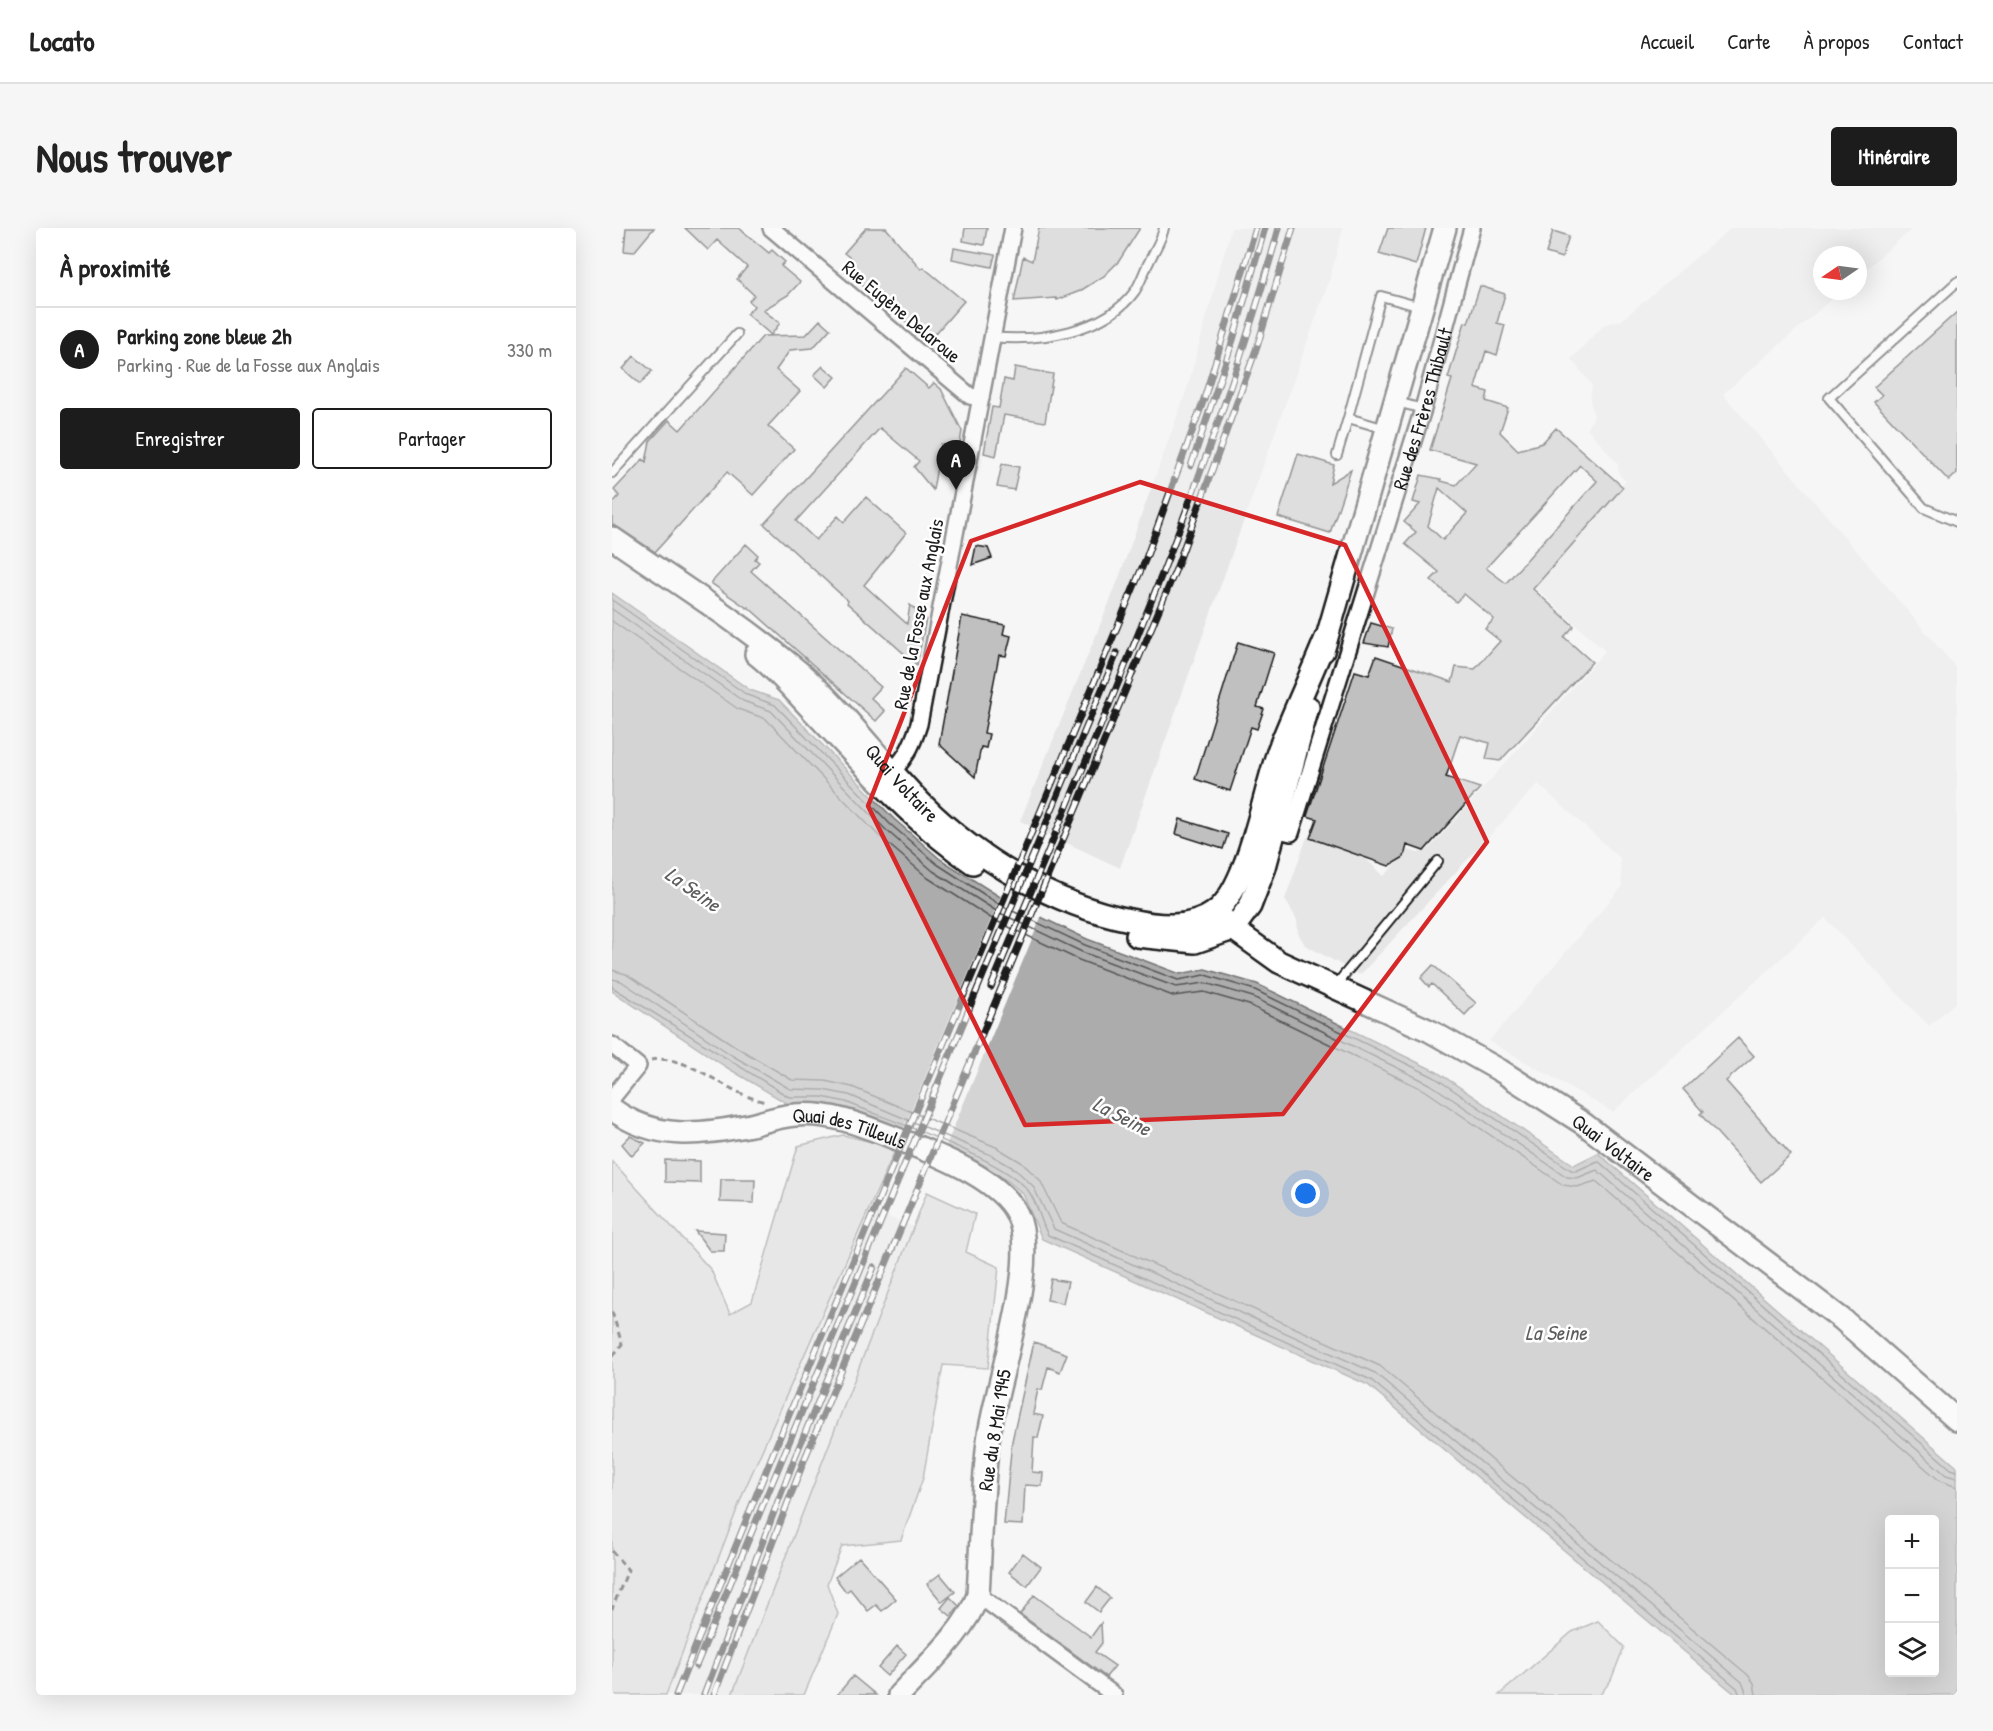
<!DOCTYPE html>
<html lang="fr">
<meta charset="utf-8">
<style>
body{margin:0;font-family:"Patrick Hand",sans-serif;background:#f6f6f6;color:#222}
.controls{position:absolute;right:18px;bottom:18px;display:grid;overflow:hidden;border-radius:6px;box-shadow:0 6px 24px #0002}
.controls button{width:54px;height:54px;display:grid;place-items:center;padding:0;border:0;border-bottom:2px solid #e0e0e0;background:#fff;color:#222;font:30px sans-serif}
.compass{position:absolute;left:1201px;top:18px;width:54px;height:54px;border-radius:50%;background:#fff;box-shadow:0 6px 24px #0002;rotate:257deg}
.you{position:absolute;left:694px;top:966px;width:21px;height:21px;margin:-15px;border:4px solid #fff;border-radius:50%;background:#1a73e8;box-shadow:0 0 0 9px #1a73e833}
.badge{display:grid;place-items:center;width:39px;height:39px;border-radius:50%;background:#1c1c1c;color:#fff;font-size:20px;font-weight:700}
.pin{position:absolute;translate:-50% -50px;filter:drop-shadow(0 2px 3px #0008)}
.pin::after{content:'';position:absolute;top:32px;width:21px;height:18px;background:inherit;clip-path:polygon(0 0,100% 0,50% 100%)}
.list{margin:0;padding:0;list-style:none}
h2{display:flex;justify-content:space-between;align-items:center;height:78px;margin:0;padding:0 24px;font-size:26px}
h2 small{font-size:20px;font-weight:400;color:#767676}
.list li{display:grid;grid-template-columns:39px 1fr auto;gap:18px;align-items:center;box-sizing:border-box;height:84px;padding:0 24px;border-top:2px solid #e0e0e0}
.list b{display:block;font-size:22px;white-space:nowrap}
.list p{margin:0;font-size:20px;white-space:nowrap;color:#767676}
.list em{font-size:20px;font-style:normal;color:#767676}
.actions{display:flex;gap:12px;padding:18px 24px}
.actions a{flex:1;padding:14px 0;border:2px solid #1c1c1c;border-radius:6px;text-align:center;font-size:21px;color:#1c1c1c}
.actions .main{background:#1c1c1c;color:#fff}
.icon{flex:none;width:33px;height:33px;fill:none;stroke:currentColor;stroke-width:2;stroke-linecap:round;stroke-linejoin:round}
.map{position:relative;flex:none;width:1345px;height:1467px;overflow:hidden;border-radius:6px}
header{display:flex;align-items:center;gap:36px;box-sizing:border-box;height:84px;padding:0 30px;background:#fff;border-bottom:2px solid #e0e0e0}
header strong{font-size:28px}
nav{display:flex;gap:33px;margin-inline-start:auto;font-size:21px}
.intro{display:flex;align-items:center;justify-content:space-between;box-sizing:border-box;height:144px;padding:0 36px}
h1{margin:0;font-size:42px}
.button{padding:15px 27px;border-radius:6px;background:#1c1c1c;color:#fff;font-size:21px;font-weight:700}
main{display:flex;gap:36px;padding:0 36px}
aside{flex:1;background:#fff;border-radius:6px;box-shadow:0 6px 24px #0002}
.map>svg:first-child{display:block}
</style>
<header>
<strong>Locato</strong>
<nav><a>Accueil</a><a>Carte</a><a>À propos</a><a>Contact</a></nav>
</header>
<div class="intro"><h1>Nous trouver</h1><a class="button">Itinéraire</a></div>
<main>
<aside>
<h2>À proximité<small></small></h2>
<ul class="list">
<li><span class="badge">A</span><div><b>Parking zone bleue 2h</b><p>Parking · Rue de la Fosse aux Anglais</p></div><em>330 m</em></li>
</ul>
<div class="actions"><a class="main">Enregistrer</a><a>Partager</a></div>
</aside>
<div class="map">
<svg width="1345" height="1467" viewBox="0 0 1345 1467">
<rect width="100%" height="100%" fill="#f6f6f6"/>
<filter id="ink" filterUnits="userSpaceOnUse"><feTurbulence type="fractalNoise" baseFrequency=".0167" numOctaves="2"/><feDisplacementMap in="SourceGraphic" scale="12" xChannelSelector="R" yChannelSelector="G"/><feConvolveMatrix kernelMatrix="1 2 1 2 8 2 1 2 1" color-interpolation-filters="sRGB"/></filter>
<g filter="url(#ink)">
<path fill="#e6e6e6" d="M619,0H731L717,53L508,640L408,593L502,363L575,161Z
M1119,0H1301L1246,48V27H1210V63H1229L1111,166L1345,441V773L1317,798L1213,690L1001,884L877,813L1010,659L1008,630L926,556L748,747L693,717L686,705L685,692L673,671L695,609L752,629L772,648L797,622L806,625L816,622L993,423L924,360L1014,253L1007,246L1006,236L975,200L982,188L978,172L980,157L959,131L992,97L1010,92Z
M257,981L301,999L120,1467H54L132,1263Z"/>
<path fill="#d6d6d6" stroke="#797979" stroke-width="1.5" d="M231,907L284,920L132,1263L54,1467H0V933L99,1042L118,1086L140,1074L186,918Z
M315,964L363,986L354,1024L387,1039L376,1140L331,1137L311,1250L289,1312L230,1318L215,1356L226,1386L192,1467H120Z
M986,1393L1012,1419L999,1452L988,1467H887L960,1404Z"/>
<path fill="#acacac" stroke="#727272" stroke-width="1.5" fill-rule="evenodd" d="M0,365L138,462L167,472L282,591L328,631L393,672L475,711L568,746L593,741L645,756L825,844L962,937L986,925L1345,1239V1467H1124L756,1157L430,1011L411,966L395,952L373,939L232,880L210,875L176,876L114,839L0,763ZM1278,1292H1322V1444H1278Z"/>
<path fill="#f6f6f6" d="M389,667L430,687L331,925L289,907Z"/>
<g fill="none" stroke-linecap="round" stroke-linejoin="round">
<path stroke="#565656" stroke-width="1.5" d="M0,372L135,467L163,477L278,596L325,636L390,678L473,717L566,752L593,747L643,762L822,849L959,942L964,943L986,933L1339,1241L1345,1243
M0,381L131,473L159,483L273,601L321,643L386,684L470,724L564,759L593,755L641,769L818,856L955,949L965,950L985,942L1334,1247L1345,1250
M0,393L126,481L154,491L267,608L316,650L382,692L467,732L561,768L592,764L637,777L814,863L951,957L965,959L984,953L1328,1253L1345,1259
M0,742L14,746L126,820L180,852L213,853L240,859L384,919L409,934L428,952L449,995L768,1138L1136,1447L1142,1455L1144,1467
M0,751L9,753L121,828L178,861L211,862L237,867L379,927L403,941L421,958L442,1001L763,1145L1130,1454L1135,1467
M0,759L177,869H210L234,874C279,893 385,928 415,961C426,974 428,993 436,1007L759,1152L1125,1460L1128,1467"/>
</g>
<path fill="#c0c0c0" stroke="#1c1c1c" stroke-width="1.5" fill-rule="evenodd" d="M14,0H42L22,24L12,23Z
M73,0H127L157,25L160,22L173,34L169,38L188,54L176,67L151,82L168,95L159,107L135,86L142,78L137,73L142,67L125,51L135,39L105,12L96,22Z
M254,0H274L309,41L311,39L352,73L317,113L233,43L242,33L232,25Z
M353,0H375L372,17L351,13Z
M427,0H528L507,33L492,48L468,63L445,72L444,70L402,73L411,29L420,33Z
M776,0H814L804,37L767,26Z
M941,3L957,8L950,30L934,25Z
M342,20L383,27L380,39L340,31Z
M868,58L893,66L885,95L893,97L885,127L874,123L863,160L876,164L874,173L896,180L888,204L906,222L930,215L944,200L1011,259L921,361L962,398L952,409L980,434L888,533L874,531L878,515L848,507L834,549L868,560L812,623L795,617L792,629L777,638L698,610L705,591L695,588L743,443L757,447L764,428L840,454L844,439L863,441L888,413L873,401L882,391L852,366L844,374L819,352L827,344L793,316L804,304L792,294L808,276L801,274L809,247L829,251V253L844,257L864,235L818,222L840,151L836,150L853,94L856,95ZM968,237L985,253L894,355L874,340ZM827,260L855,285L831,312L816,298Z
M1345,84V245L1337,253L1262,174L1270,167L1262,159Z
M208,92L218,101L201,120L178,122L164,142L188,163L156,198L182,221L141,267L115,244L43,324L0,296V276L7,268L2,262L31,231L34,234L38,213L57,192L68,202L151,108L194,107Z
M22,128L40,143L28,156L11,141Z
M211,138L224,149L215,159L202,147Z
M403,139L441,146L433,194L392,187L384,228L372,225L380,179L387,180L392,151L401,153Z
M294,140L317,160L322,155L329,161L350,203L347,220L329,216L321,262L302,239L307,233L268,200L184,293L204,312L226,288L232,294L254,269L294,305L252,357L295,396L298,377L314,391L305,437L235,375L236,373L152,296Z
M686,226L722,237L718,255L739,242L718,305L666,289Z
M390,236L407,239L402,262L385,259Z
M134,316L146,327L143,331L147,334L139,343L269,459L259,470L273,483L264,493L136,379L135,380L99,355Z
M364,318L376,320L380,330L360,337Z
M350,388L393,397L391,406L399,408L394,428L387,427L372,505L377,506L374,520L369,519L363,549L327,516Z
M759,395L780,401L776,419L752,415Z
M626,414L662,425L645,479L652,481L645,501L639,499L618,563L583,551Z
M568,591L616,606L611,621L564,606Z
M821,737L864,775L853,787L820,756L817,759L809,750Z
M1126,810L1142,828L1114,853L1179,927L1149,954L1088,886L1091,884L1071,861Z
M18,908L33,915L20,928L10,916Z
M53,932L88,933V955L53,954Z
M109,951H143L142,975L108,974Z
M83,1003L113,1005L112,1023H98Z
M439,1051L456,1054L451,1075L435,1072Z
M422,1114L455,1126L448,1144L436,1139L430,1162L426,1161L421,1186L431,1188L426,1210L422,1209L420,1244L431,1245L430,1258L413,1257L411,1297L392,1296L400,1213Z
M411,1325L429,1339L415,1358L397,1344Z
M247,1329L284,1371L270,1383L264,1377L256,1383L238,1361L234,1364L223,1349Z
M328,1346L343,1364L330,1374L315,1356Z
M485,1359L498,1370L487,1384L474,1374Z
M422,1367L479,1409L489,1395L490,1415L483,1424L503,1438L494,1449L408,1386Z
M338,1369L347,1378L339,1388L329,1380Z
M285,1418L294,1426L275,1448L266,1440Z
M241,1448L264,1467H225Z"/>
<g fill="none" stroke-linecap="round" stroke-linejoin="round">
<defs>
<path id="lane" d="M1345,54L1217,170L1312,280L1345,294
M380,109C426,114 494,104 523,63C529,54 532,43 537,34C542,23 550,11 552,0
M785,174L811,181
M774,201L736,190L769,68L809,79
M725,227L736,190
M0,245L125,106
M723,758L826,633"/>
<g id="street">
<path d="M159,0L358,168L369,170"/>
<path d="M273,550C292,534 300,519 307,496L401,0"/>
<path id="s1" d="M654,599L679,605L811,181L860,0"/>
<path d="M0,817L26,838L0,870"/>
<path d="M366,1367L502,1467"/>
</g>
<g id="secondary">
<path id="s2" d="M0,310C62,353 128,394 186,443C233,483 268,534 311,577C365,631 442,677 518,692C546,698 578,702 603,684C637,659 652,561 667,521C682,483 699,447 714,410"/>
<path d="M711,423L833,0"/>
<path d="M144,426C165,442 183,464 202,484C253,537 299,593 361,635"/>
<path id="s3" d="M604,683L621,701L667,734L818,803L889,843L972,896L1231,1092L1345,1192"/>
<path d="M621,701L638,678L653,639L696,479"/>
<path d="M525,708L583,714L621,701"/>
<path id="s4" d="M0,881C43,913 89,907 139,897C154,893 168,888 183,887C224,883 263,903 301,917C333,930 389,953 405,986C429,1033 383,1157 376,1213C370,1264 369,1316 366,1367C354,1403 313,1439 287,1467"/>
</g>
</defs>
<use href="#lane" stroke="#1c1c1c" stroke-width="12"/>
<use href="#street" stroke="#1c1c1c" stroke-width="20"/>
<use href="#secondary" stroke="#1c1c1c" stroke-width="26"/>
<path stroke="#1c1c1c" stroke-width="3" stroke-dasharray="6 4.5" stroke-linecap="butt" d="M39,832C78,825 113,866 154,874
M0,1084L10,1116L0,1129
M0,1323L16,1342L0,1381"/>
<use href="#lane" stroke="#fff" stroke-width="8"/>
<use href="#street" stroke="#fff" stroke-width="15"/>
<use href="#secondary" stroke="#fff" stroke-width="21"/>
<defs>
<path id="rail" d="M579,238L621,112L653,0
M379,759C483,509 595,262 667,0
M84,1438L505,425
M64,1467L164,1218L534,330L592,171L644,0
M92,1467L183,1229L262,1039
M102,1467L193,1230L564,341L645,119L681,0"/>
</defs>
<use href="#rail" stroke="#1c1c1c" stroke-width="7"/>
<use href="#rail" stroke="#fff" stroke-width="4.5" stroke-dasharray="14" stroke-linecap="butt"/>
</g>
</g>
<path d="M0 0H1345V1467H0ZM528,254L733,317L875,614L671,886L413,897L256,578L359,313Z" fill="#f6f6f6" fill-opacity=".55" fill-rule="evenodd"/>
<path fill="none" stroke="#d62828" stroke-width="4.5" stroke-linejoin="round" d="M528,254L733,317L875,614L671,886L413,897L256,578L359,313Z"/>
<g text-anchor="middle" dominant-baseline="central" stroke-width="5" stroke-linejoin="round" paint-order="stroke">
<g font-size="20" fill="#1c1c1c" stroke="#fff">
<text transform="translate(290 83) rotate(40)">Rue Eugène Delaroue</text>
<text stroke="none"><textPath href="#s1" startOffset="470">Rue des Frères Thibault</textPath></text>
<text transform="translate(306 386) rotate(-79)">Rue de la Fosse aux Anglais</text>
<text stroke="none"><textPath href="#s2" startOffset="382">Quai Voltaire</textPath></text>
<text stroke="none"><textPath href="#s4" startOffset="246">Quai des Tilleuls</textPath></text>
<text stroke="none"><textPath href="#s3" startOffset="465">Quai Voltaire</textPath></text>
<text transform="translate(382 1202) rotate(-81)">Rue du 8 Mai 1945</text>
</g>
<g font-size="21" font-style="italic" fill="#5d5d5d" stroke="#fff">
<text transform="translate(81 661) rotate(35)">La Seine</text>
<text transform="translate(510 888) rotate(27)">La Seine</text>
<text x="944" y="1104">La Seine</text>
</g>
</g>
</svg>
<div class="controls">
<button>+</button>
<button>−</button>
<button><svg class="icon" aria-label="layers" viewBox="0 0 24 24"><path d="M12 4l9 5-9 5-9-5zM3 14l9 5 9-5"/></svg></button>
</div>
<svg class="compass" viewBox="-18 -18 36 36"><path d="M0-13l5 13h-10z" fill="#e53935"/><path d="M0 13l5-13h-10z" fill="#767676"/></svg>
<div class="you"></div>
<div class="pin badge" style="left:344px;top:262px">A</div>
</div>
</main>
